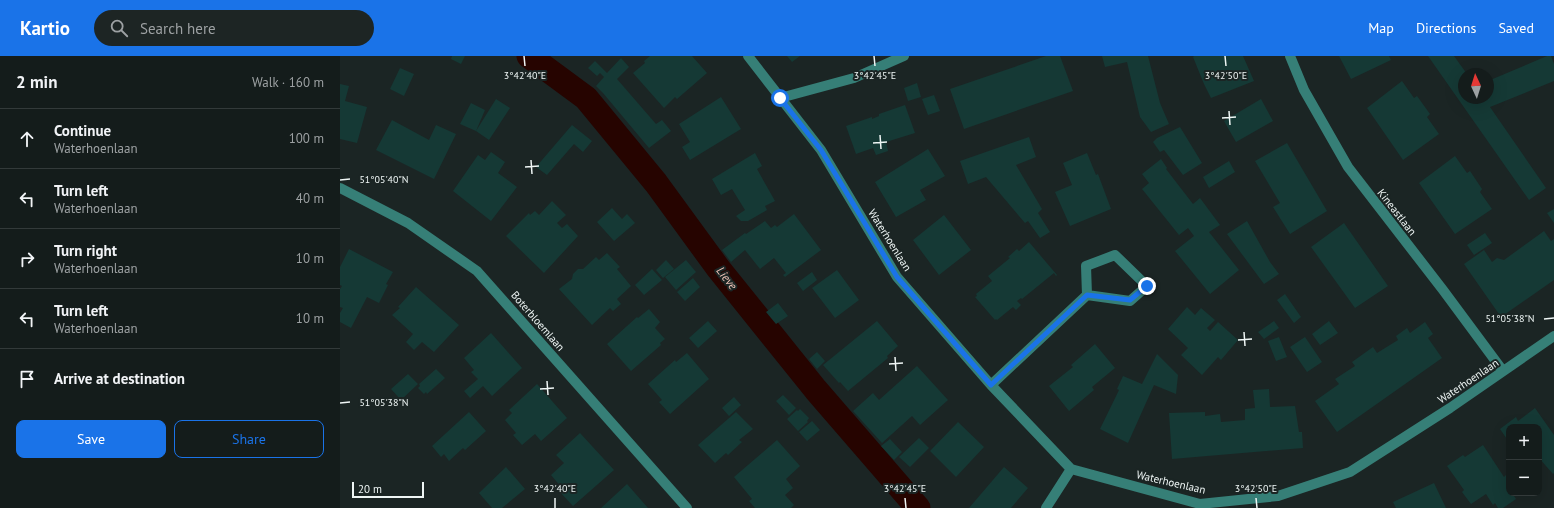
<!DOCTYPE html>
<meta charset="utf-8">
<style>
body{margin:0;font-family:"PT Sans",sans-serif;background:#1d2524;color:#f1f3f6}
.controls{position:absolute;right:12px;bottom:12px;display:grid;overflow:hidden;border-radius:8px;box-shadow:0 4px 16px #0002}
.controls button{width:36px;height:36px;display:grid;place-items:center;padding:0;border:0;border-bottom:1px solid #333a3a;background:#141c1b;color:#f1f3f6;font:20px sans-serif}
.compass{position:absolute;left:1118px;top:12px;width:36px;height:36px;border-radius:50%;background:#141c1b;box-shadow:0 4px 16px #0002;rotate:356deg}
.scale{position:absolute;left:12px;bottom:10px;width:72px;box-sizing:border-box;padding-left:4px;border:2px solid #eff6f5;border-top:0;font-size:11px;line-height:14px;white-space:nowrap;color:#eff6f5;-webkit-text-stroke:3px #1b2524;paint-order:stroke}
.stop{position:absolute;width:12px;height:12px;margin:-9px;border:3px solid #1a73e8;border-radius:50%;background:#fff}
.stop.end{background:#1a73e8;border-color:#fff;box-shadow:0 1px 4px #0008}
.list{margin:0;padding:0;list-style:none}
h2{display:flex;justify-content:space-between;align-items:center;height:52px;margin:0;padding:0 16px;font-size:17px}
h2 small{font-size:13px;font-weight:400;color:#9da1a3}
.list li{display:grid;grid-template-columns:26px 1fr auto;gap:12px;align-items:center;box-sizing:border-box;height:60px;padding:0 16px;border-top:1px solid #333a3a}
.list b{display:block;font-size:15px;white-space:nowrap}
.list p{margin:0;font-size:13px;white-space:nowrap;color:#9da1a3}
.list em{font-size:13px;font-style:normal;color:#9da1a3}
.actions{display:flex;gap:8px;padding:12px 16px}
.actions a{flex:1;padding:9px 0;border:1px solid #1a73e8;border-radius:8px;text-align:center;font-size:14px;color:#1a73e8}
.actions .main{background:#1a73e8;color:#fff}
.icon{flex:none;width:22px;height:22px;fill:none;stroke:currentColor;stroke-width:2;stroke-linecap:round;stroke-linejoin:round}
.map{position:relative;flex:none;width:1214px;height:452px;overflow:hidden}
header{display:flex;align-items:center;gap:24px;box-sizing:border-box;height:56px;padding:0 20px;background:#1a73e8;color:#fff}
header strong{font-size:19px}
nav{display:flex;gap:22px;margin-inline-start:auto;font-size:14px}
.search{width:280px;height:36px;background:#1d2524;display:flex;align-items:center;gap:10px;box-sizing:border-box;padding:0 14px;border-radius:22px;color:#9da1a3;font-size:15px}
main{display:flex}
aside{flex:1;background:#141c1b}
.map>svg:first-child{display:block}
</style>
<header>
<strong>Kartio</strong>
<div class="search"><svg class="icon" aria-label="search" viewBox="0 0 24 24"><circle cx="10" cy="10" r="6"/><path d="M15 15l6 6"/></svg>Search here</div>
<nav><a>Map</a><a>Directions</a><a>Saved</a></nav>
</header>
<main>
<aside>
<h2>2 min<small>Walk · 160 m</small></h2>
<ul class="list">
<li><svg class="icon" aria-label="ahead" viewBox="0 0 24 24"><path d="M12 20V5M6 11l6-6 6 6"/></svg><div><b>Continue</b><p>Waterhoenlaan</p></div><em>100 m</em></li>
<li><svg class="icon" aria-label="left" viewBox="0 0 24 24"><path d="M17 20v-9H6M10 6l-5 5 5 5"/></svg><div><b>Turn left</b><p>Waterhoenlaan</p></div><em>40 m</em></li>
<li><svg class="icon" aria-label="right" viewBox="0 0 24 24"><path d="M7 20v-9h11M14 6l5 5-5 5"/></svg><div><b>Turn right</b><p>Waterhoenlaan</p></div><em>10 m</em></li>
<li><svg class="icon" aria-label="left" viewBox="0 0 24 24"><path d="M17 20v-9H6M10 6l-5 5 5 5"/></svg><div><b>Turn left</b><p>Waterhoenlaan</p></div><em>10 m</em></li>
<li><svg class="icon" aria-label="arrive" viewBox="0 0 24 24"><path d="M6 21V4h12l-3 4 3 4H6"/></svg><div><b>Arrive at destination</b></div></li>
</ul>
<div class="actions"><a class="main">Save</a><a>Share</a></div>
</aside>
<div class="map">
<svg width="1214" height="452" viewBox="0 0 1214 452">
<rect width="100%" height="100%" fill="#1b2524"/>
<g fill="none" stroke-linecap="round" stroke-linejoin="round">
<path stroke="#260400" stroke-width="25" d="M189,0L246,42L316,127L378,212L476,334L578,452"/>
</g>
<path fill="#153935" d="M112,0H125L121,8L111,3Z
M310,0H352L367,17L337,43L335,41L324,52L293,17L305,7L304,5Z
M447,0H460L452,6Z
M706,0H720L733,35L624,73L610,33Z
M762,0H808L820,47L829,68L811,76L800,61L787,6L765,11Z
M854,0H903L914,25L871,42L864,28L853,1Z
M999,0H1049L1051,4L1011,23Z
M1088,0H1114L1127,18H1124V42H1148V25L1207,0H1211L1214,8V25L1150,51L1206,132L1189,144Z
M281,2L289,11L277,23L316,68L322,64L331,75L309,92L263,37L256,30L264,21L260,17L257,20L248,12L255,5L267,17Z
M60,12L74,18L64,40L50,33Z
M1062,25L1074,42L1077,40L1090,58L1087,61L1099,78L1063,104L1027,52Z
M577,27L581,41L568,45L564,32Z
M0,28L9,30L5,45L27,51L17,87L0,83Z
M594,39L600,55L588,59L582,43Z
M381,41L401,73L350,104L342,91L350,86L339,68Z
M156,43L170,52L149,84L136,75Z
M921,43L933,65L896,86L884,65Z
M131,47L145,54L136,75L120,68Z
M565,49L575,77L546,86L548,95L536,99L533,92L516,98L506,70L532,61V63L539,60V58Z
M52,64L89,84L96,69L116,78L94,123L36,94Z
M232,69L252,85L243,96L234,88L207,119L196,111Z
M840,71L862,107L843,119L824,94L820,96L813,86L817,82Z
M689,81L696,101L676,109L702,153L698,157L710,176L700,182L688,165L685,167L646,121L628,128L620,105Z
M947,87L987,155L950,178L933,151L940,147L915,105Z
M588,93L605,120L580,134L586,144L556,161L535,126Z
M151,96L165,106L158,117L177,131L151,165L113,135L138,99L145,104Z
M415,97L422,110L417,113L435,145L425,150L427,154L408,165H401L396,160L405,154L392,133L381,139L372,123Z
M747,97L756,119L758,118L771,153L730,170L715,136L732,129L723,107Z
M1115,100L1127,117L1130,115L1142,133L1140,136L1152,153L1115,178L1079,127Z
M821,103L827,112L826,113L853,148L860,142L880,169L869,176L899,214L870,238L835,195L854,180L848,172L839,179L802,133L809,127L802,118Z
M889,105L895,116L869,132L863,121Z
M212,145L226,159L217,167L222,172L227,168L238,180L204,217L166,180L189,157L190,159L195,155L199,159Z
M272,152L282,163L287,158L295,167L274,185L257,166Z
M1214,153V167L1207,157Z
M454,158L481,194L445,221L443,219L446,217L434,202L420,213L405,194L391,206L382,194L405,177L406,178L425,165L431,172L435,169L437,171Z
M604,159L631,194L599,219L573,184Z
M907,165L930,206L939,218L924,228L887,178Z
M1004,167L1048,230L1015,252L971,191Z
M1204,175L1211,185L1214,183V224L1161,261L1124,208L1144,194L1152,206L1157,202L1164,204Z
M1145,177L1152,187L1134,199L1127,189Z
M689,186L717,219L716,220L714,217L682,243L681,242L677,245L681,249L676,254L673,251L657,264L656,263L655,264L635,241L637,240L636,238L652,225L648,220L670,202L668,201L677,193L679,195Z
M9,193L53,216L46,228L48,229L39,247L27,241L11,272L0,266V257L3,252L0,251V233L2,230L0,229V211Z
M267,197L280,211L277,213L291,230L277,243L281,248L273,255L270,252L252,269L219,233L232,223L233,218L238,213H243L256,201L259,204Z
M326,204L334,213L323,222L316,214Z
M346,204L356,216L336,234L325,221Z
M312,213L322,224L304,239L295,229Z
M497,214L519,244L495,262L472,232Z
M472,216L477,224L463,235L457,227Z
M353,222L360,231L345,245L337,236Z
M76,231L119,269L94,296L82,286L74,294L66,286L73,278L52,259L60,252L58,251Z
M945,238L961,261L954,267L937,244Z
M438,247L448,260L436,268L426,256Z
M847,251L855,259L861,252L875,264L867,272L870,275L878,266L898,284L881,304L878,301L862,319L841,299L848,292L828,273Z
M309,253L320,266L315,272L325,283L320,287L321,289L291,315L267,288L297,261L298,262Z
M368,265L377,275L358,292L349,282Z
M537,265L558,290L547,300L548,302L508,335L500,326L499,327L483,309Z
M934,265L939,272L924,283L918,276Z
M989,265L998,277L980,289L972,278Z
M1085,266L1093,278L1088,282L1102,302L997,376L975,345L999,328L995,323L1015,310L1012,306L1033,291L1037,297L1058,284L1056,280L1067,272L1070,277Z
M151,277L182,312L152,340L143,330L130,342L124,335L138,323L131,316L134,314L124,302Z
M939,281L947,301L936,305L928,285Z
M965,281L982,306L967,316L950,291Z
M755,288L775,312L752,331L754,334L729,355L709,330L733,311L731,309Z
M477,296L485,305L477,313L469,303Z
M347,297L369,323L330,358L319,346L322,344L308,328L335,304L336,306Z
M817,298L838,319L836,338L814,329L788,387L760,373L779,334L777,333L783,320L802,328Z
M577,310L608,344L580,369L572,360L542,387L513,355L533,337L539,344Z
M96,313L105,322L87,338L86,336L84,338L78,332L80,330L79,328Z
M68,318L78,328L61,344L51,333Z
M197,328L227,362L201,385L195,378L182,389L173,379L176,377L165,364L172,357L169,354Z
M929,333L930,351L955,350L959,376H962L963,392L832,403L829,357L865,356V360L880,358L881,366L905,364V353L915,352L913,334Z
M443,339L456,352L449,359L436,345Z
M394,341L401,349L389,360L382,352Z
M1195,352L1214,379V417L1213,418L1199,402V371H1169V386L1160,373L1176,361L1178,365Z
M460,353L469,362L467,365L468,366L458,375L447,363L457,354L458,355Z
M129,356L146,375L125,394L123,392L109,405L104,398L101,401L92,390Z
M396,356L413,373L399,384L402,386L388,399L386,397L375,407L358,389Z
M472,365L480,374L467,385L459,376Z
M618,366L644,391L616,421L590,395Z
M240,377L274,414L233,450L218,434L221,431L211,419L224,407L216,399Z
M579,382L589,392L570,411L559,401Z
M550,383L562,396L554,404L541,390Z
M437,384L460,410L446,423L453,432L445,439L454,449L451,452H415L409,445L412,443L394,421Z
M1143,389L1164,421L1166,419L1169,424V437H1172L1176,443L1163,452H1158L1155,447L1153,449L1146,438L1131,448L1122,436L1124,434L1107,410L1123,399L1125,401Z
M166,411L185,433L162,452H152L139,437Z
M664,411L688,432L671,452H629Z
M1094,427L1106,452H1056L1053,446Z
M287,428L308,452H261Z"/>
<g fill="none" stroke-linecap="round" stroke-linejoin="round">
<path stroke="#367f77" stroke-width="10" d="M408,0L481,94L557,221L651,329L731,413L860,448L938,440L1010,416L1110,352L1214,280
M950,0L964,34L1008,111L1103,234L1163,315
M440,42L514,22L564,0
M0,132L68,167L137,215L347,452
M651,329L747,239L790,245L807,230L775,199L746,210L747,239
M706,452L731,413"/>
</g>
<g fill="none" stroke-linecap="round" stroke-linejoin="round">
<path stroke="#1a73e8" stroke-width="5" d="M440,42L481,94L557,221L651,329L747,239L790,244L807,230"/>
</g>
<path fill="none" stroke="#eff6f5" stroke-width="1.5" d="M184,0L185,10M534,0L535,10M885,0L886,10M889,55L890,69M882,62L896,61M540,79L541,93M533,87L547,86M191,104L192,118M185,111L199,110M0,124L10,123M1204,263L1214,262M904,276L905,290M898,284L912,283M555,301L556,315M549,308L563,307M207,325L208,339M200,333L214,332M0,347L10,346M215,442V452M565,442L566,452M916,442L917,452"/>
<g text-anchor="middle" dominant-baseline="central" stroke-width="4" stroke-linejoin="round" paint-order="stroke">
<g font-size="11" fill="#eff6f5" stroke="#1b2524">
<text transform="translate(1057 156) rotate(52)">Kineastlaan</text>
<text transform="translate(550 184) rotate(58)">Waterhoenlaan</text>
<text transform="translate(198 265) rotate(49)">Boterbloemlaan</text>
<text transform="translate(1128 325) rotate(-34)">Waterhoenlaan</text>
<text transform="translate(831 426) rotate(13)">Waterhoenlaan</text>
</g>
<g font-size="12" font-style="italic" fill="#f2c6ba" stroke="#1b2524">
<text transform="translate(387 222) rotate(52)">Lieve</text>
</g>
</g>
<g font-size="10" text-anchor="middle" fill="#eff6f5" stroke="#1b2524" stroke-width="4" stroke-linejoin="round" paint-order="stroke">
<text x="185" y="23">3°42'40"E</text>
<text x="535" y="23">3°42'45"E</text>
<text x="886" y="23">3°42'50"E</text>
<text x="44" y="127">51°05'40"N</text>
<text x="1170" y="266">51°05'38"N</text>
<text x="44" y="350">51°05'38"N</text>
<text x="215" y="436">3°42'40"E</text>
<text x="565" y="436">3°42'45"E</text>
<text x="916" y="436">3°42'50"E</text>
</g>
</svg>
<div class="controls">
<button>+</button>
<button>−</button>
</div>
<svg class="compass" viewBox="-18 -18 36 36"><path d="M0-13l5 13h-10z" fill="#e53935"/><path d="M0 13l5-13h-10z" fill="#9da1a3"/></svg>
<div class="scale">20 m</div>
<div class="stop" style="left:440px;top:42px"></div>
<div class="stop end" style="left:807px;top:230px"></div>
</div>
</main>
